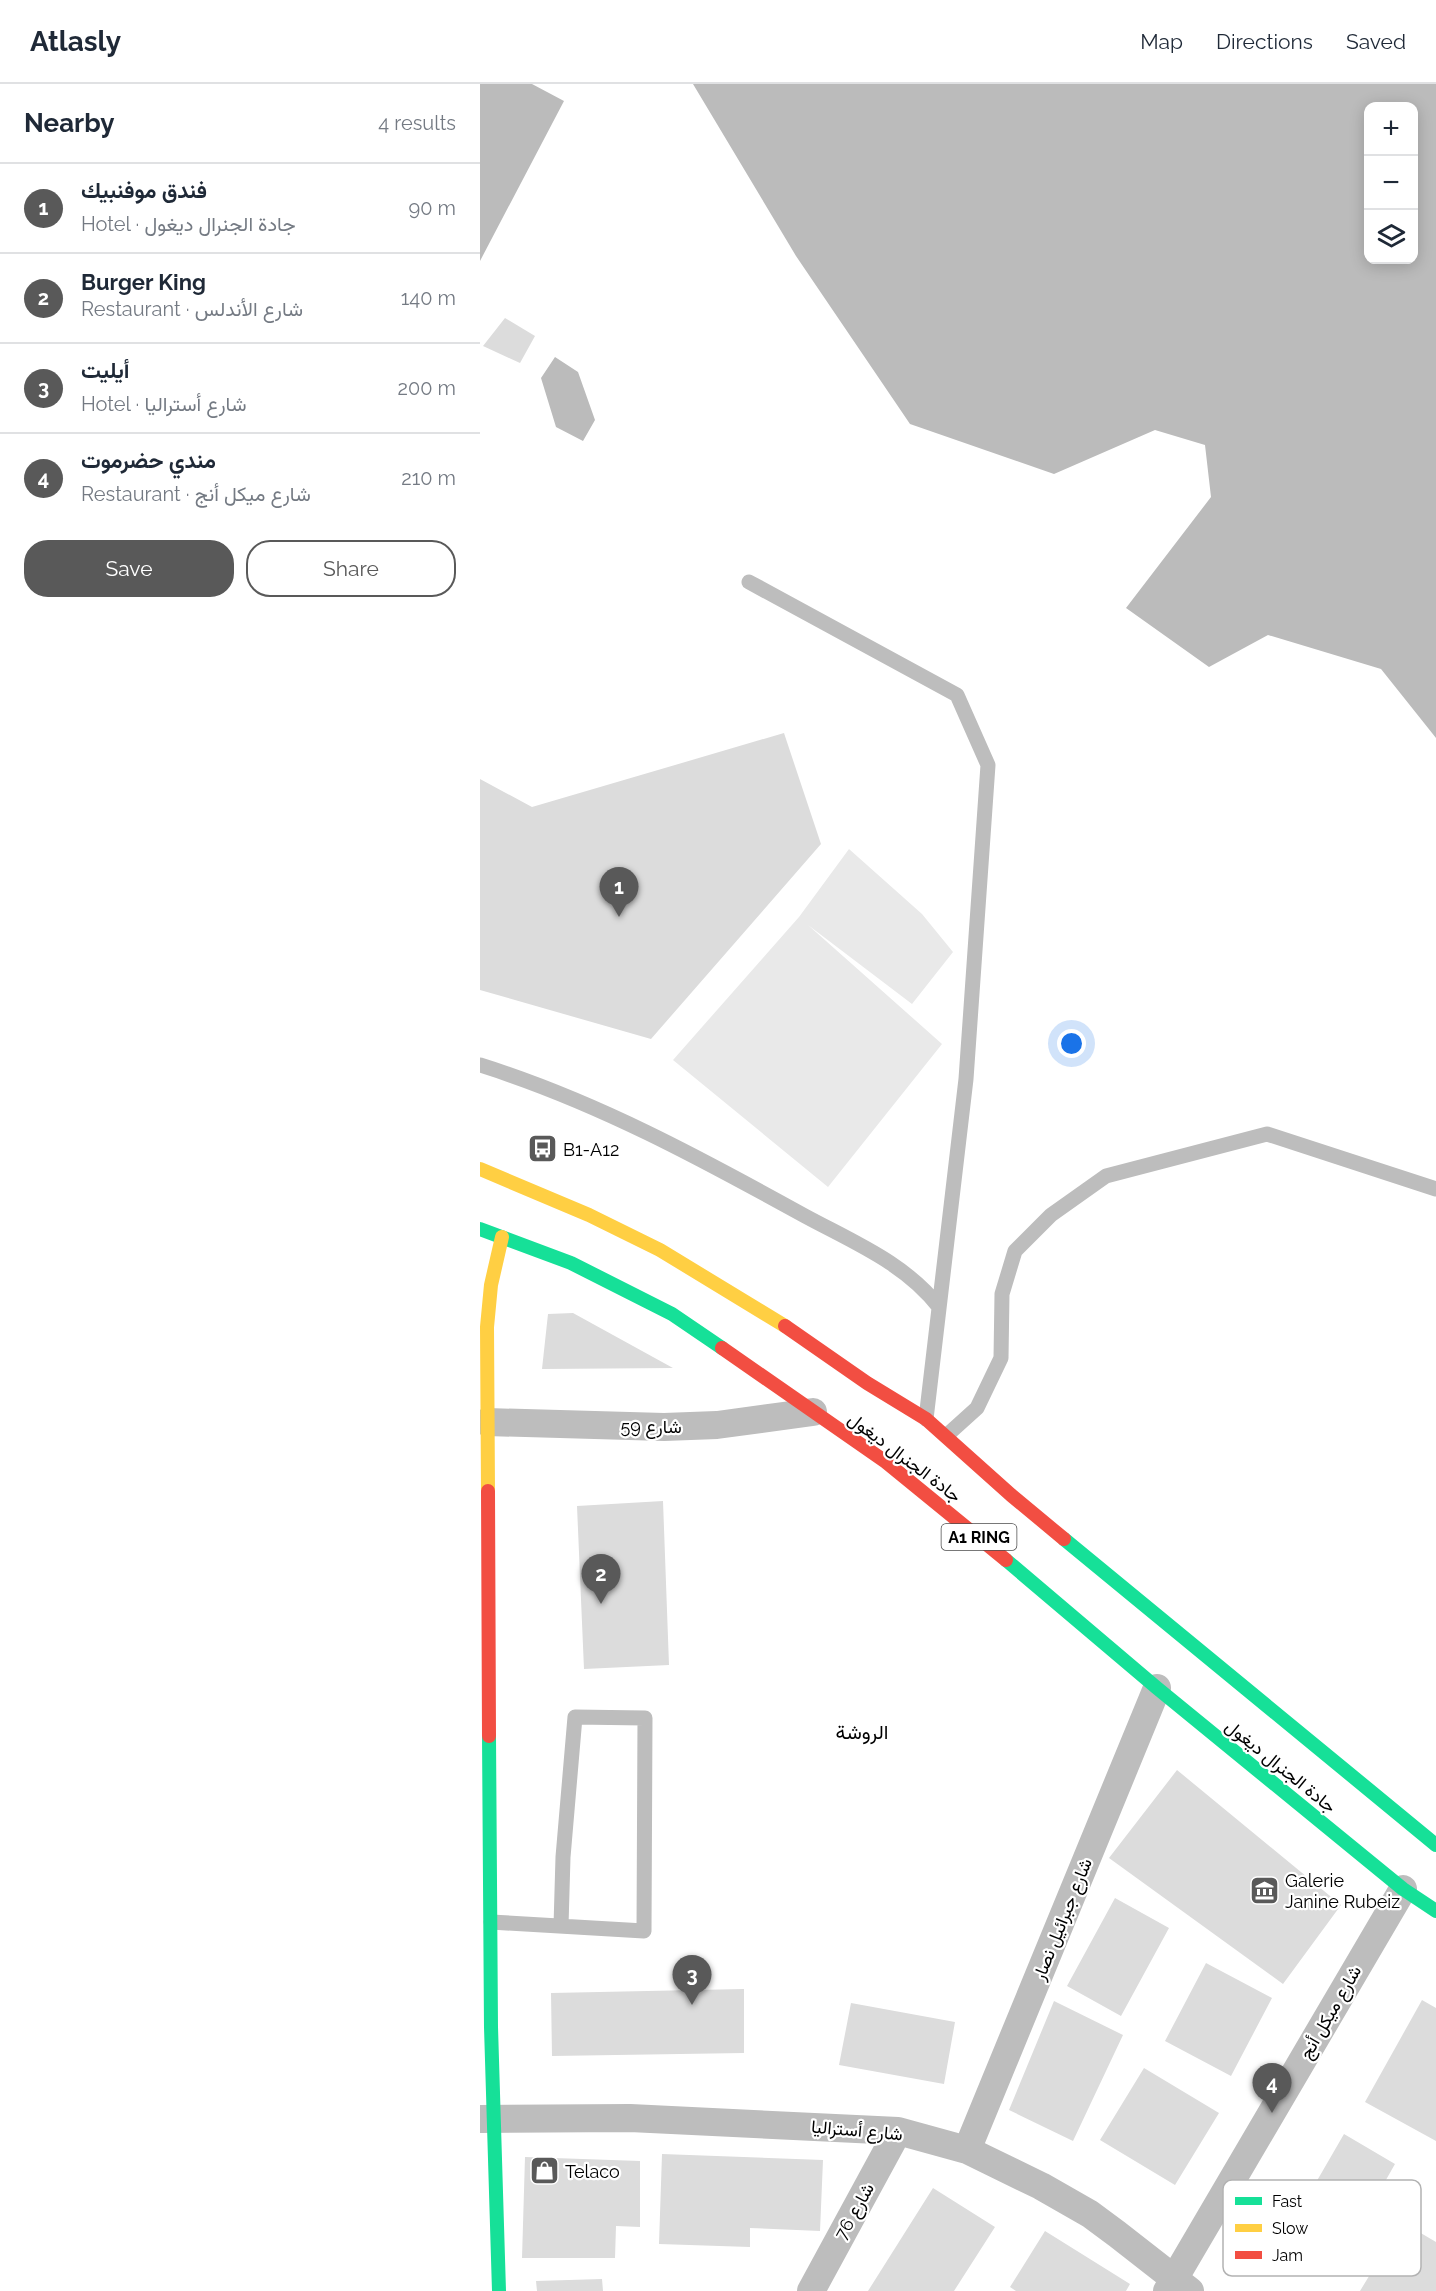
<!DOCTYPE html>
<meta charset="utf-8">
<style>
body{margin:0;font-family:Raleway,Vazirmatn,sans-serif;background:#f2f2f3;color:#1f2937}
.controls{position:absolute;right:18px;top:18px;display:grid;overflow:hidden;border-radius:12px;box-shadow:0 3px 15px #0003}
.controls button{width:54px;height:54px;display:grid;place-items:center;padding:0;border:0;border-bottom:2px solid #e0e1e3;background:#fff;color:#1f2937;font:30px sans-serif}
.you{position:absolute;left:592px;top:960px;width:21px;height:21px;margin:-15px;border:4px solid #fff;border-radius:50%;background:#1a73e8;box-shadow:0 0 0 9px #1a73e833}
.badge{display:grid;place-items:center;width:39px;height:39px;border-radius:50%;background:#595959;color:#fff;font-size:20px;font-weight:700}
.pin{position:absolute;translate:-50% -50px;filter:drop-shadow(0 2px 3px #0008)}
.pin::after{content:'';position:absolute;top:32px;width:21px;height:18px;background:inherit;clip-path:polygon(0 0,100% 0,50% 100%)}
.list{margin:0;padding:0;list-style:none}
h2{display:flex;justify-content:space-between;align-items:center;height:78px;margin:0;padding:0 24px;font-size:26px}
h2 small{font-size:20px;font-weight:400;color:#747a83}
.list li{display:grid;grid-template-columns:39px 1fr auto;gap:18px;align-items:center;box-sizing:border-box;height:90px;padding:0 24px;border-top:2px solid #e0e1e3}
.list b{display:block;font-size:22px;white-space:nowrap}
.list p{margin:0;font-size:20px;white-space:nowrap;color:#747a83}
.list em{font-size:20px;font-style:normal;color:#747a83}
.actions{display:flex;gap:12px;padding:18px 24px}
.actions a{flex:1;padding:14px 0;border:2px solid #595959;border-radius:24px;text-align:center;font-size:21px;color:#595959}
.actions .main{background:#595959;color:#fff}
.icon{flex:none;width:33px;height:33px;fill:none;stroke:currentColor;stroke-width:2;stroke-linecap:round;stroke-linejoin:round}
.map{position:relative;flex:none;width:956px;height:2207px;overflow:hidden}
header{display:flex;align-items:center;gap:36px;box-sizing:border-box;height:84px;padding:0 30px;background:#fff;border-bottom:2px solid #e0e1e3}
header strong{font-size:28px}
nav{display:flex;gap:33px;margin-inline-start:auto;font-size:21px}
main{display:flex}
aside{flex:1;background:#fff}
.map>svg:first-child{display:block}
</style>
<header>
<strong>Atlasly</strong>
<nav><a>Map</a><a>Directions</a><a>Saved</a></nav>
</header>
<main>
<aside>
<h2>Nearby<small>4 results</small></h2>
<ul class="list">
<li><span class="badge">1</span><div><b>فندق موفنبيك</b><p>Hotel · جادة الجنرال ديغول</p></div><em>90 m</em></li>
<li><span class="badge">2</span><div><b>Burger King</b><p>Restaurant · شارع الأندلس</p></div><em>140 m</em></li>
<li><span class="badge">3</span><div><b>أيليت</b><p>Hotel · شارع أستراليا</p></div><em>200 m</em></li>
<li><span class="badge">4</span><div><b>مندي حضرموت</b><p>Restaurant · شارع ميكل أنج</p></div><em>210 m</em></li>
</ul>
<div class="actions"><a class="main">Save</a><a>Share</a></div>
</aside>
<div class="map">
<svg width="956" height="2207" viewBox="0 0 956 2207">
<rect width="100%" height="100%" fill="#fff"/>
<path fill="#e9e9e9" d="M369,765L442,830L473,868L432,920L328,841L462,960L348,1103L193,976L319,833Z"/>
<path fill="#bbb" fill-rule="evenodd" d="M0,0H52L84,17L0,177Z
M213,0H956V654L901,585L788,551L729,583L646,524L731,413L725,361L675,346L574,390L430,340L316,172ZM888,22H934V176H888Z
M75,273L98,288L115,336L103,357L76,343L61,294Z"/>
<path fill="#dcdcdc" d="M25,234L55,252L40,279L3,262Z
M304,649L341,760L171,955L0,906V695L52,723Z
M93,1229L193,1284L62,1285L68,1230Z
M183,1417L189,1581L104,1585L97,1422Z
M697,1686L861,1821L803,1900L629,1774Z
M635,1814L689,1844L641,1932L587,1902Z
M726,1879L792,1914L751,1992L685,1957Z
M264,1905V1969L72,1972L71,1909Z
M942,1916L956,1924V2057L885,2018Z
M574,1917L643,1951L593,2057L529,2026Z
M371,1919L475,1938L464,2000L359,1981Z
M664,1984L739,2029L695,2101L620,2056Z
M864,2050L915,2080L857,2182L805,2152Z
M182,2070L343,2076L340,2147L270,2144V2163L179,2160Z
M45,2073L160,2077V2143L136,2142L135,2174H42Z
M453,2104L515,2143L474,2207H388Z
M922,2138L956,2158V2207H880Z
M565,2147L650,2200L646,2207H536L530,2203Z
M122,2195L123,2207H57L56,2197Z"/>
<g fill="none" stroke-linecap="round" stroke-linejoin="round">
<path stroke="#bdbdbd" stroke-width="15" d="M269,498L477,611L508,681L486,995L446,1335
M0,981C115,1017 220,1074 325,1132C373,1158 425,1179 459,1223
M466,1352L497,1324L521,1274L522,1210L535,1167L571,1131L626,1092L787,1050L956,1105
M11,1838L164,1847L165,1634L95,1633L83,1773L81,1842"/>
<path stroke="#bdbdbd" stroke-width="28" d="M7,1338L184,1343L237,1341L333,1328
M0,2035L150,2034L418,2047L487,2066L561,2102L610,2130L637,2150L710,2207
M487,2066L677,1604
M331,2207L418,2047
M687,2207L923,1805"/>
<path stroke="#16e098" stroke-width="14" d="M0,1145L91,1179L192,1230L242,1264
M584,1455L956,1761
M526,1476L677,1604L923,1805L956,1827
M9,1652L11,1943L19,2207"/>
<path stroke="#ffcf43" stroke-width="14" d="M0,1085L109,1131L180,1166L305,1242
M8,1407L7,1243L11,1201L22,1153"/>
<path stroke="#f24e42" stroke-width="14" d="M305,1242L387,1299L446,1335L531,1411L584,1455
M242,1264L406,1378L526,1476
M8,1407L9,1652"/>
</g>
<defs>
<symbol id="bus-square" viewBox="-11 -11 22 22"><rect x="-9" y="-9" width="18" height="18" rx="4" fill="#595959" stroke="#fff"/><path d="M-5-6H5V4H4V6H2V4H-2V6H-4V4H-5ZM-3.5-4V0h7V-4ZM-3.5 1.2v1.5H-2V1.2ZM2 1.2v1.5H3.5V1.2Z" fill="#fff"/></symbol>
<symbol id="museum-square" viewBox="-11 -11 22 22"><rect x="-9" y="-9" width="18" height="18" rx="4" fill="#595959" stroke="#fff"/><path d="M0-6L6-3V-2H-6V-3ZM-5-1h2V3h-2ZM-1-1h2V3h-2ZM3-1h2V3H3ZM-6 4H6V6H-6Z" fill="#fff"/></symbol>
<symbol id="shop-square" viewBox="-11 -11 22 22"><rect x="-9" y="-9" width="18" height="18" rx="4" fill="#595959" stroke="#fff"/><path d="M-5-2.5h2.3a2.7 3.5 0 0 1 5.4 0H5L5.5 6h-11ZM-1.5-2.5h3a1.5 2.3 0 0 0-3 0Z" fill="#fff"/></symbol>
</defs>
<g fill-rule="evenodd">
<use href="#bus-square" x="46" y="1048" width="33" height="33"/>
<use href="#museum-square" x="768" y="1790" width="33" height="33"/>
<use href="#shop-square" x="48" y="2070" width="33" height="33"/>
</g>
<g text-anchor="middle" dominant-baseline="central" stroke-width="4.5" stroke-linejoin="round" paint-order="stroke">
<rect fill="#fff" stroke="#4c4c4c" stroke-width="1.5" x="461.5" y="1440" width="75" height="26" rx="4.5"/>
<g font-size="16" font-weight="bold" fill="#000">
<text x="499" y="1453">A1 RING</text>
</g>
<g font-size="18" fill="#000" stroke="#fff" text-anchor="start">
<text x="83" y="1065">B1-A12</text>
<text x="805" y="1796">Galerie<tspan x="805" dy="21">Janine Rubeiz</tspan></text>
<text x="85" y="2087">Telaco</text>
</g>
<g font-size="18" fill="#000" stroke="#fff">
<text x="171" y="1342">شارع 59</text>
<text transform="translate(425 1373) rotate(37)">جادة الجنرال ديغول</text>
<text transform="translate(801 1682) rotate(39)">جادة الجنرال ديغول</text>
<text transform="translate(582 1835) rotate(-68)">شارع جبرائيل نصار</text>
<text transform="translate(850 1928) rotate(-60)">شارع ميكل أنج</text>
<text transform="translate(377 2046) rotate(5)">شارع أستراليا</text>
<text transform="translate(374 2127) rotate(-61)">شارع 76</text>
</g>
<g font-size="20" fill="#000" stroke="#fff">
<text x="382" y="1648">الروشة</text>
</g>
</g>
<rect x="743" y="2096" width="198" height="96" rx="9" fill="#fff" stroke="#b2b2b2" stroke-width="1.5"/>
<rect x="755" y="2113" width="27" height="8" fill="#16e098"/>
<rect x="755" y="2140" width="27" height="8" fill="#ffcf43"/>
<rect x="755" y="2167" width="27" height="8" fill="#f24e42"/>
<g font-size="16" fill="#000">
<text x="792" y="2123">Fast</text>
<text x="792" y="2150">Slow</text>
<text x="792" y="2177">Jam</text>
</g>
</svg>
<div class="controls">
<button>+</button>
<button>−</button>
<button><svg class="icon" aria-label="layers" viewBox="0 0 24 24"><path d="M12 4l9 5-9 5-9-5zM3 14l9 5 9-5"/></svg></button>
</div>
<div class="you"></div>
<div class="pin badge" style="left:139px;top:833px">1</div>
<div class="pin badge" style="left:121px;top:1520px">2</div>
<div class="pin badge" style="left:212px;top:1921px">3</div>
<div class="pin badge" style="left:792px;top:2029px">4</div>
</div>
</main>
